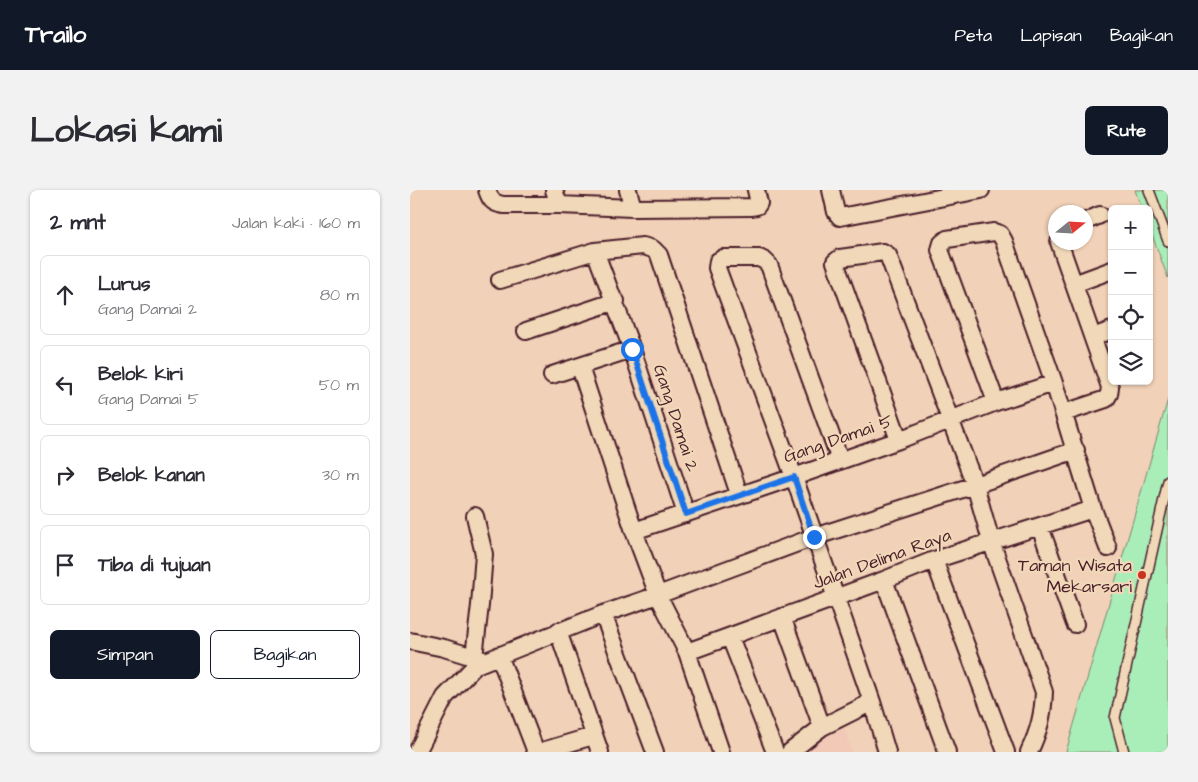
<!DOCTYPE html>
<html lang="id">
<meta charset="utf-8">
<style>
body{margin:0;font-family:"Architects Daughter",sans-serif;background:#f2f2f3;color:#2b2b33}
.controls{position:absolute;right:15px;top:15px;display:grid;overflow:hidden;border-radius:8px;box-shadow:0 1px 4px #0004}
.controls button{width:45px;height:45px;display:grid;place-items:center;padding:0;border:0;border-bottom:1px solid #e1e1e2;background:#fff;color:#2b2b33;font:25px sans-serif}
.compass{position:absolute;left:638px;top:15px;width:45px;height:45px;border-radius:50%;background:#fff;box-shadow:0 1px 4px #0004;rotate:72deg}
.stop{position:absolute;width:15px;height:15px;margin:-11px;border:4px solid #1a73e8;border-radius:50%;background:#fff}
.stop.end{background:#1a73e8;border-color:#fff;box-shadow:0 1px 5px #0008}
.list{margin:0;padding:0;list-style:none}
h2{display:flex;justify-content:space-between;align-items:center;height:65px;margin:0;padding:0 20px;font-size:21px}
h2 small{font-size:16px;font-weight:400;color:#7c7c81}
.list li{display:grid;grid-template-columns:32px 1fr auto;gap:15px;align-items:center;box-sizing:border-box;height:80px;margin:0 10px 10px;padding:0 10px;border:1px solid #e1e1e2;border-radius:8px}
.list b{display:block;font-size:19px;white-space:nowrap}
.list p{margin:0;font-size:16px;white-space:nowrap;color:#7c7c81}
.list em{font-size:16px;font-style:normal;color:#7c7c81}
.actions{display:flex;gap:10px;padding:15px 20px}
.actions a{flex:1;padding:11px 0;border:1px solid #111827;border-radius:8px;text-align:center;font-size:18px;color:#111827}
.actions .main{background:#111827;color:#fff}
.icon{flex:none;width:28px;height:28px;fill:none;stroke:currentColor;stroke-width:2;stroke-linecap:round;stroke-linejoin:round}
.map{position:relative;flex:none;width:758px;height:562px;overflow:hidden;border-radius:8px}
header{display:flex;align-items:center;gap:30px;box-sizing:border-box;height:70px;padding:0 25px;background:#111827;color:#fff}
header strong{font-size:24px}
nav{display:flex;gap:28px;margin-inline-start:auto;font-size:18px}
.intro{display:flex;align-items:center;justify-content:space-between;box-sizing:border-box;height:120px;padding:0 30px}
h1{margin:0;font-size:35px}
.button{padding:12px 22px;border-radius:8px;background:#111827;color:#fff;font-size:18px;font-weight:700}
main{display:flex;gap:30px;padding:0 30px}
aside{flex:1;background:#fff;border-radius:8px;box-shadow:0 1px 4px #0004}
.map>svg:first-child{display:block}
</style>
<header>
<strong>Trailo</strong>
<nav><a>Peta</a><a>Lapisan</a><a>Bagikan</a></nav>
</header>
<div class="intro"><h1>Lokasi kami</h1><a class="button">Rute</a></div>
<main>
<aside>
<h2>2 mnt<small>Jalan kaki · 160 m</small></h2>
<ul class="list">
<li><svg class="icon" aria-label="ahead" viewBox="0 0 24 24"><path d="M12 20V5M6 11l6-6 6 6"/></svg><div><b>Lurus</b><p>Gang Damai 2</p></div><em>80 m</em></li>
<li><svg class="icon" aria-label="left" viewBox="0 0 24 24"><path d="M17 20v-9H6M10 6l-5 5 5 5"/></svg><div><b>Belok kiri</b><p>Gang Damai 5</p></div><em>50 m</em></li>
<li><svg class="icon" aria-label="right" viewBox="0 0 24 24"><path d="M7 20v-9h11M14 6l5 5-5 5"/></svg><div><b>Belok kanan</b></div><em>30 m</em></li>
<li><svg class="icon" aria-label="arrive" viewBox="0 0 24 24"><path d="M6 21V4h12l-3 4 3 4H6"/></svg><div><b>Tiba di tujuan</b></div></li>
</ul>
<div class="actions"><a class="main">Simpan</a><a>Bagikan</a></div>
</aside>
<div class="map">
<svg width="758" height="562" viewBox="0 0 758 562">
<rect width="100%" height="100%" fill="#f1d1b7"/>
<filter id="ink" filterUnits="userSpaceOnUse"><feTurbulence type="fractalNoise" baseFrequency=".02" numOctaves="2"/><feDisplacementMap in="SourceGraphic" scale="10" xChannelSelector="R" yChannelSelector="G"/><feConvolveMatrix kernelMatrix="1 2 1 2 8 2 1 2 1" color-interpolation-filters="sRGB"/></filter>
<g filter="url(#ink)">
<path fill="#f2c9b6" d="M432,530L442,562H391Z"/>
<path fill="#a9eeb9" stroke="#7a8672" d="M725,0H758V88L739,37V19H732Z
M758,209V562H656Z"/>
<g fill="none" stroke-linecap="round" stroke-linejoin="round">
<defs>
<path id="lane" d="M739,0L758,51
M714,562L705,528L758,291"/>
<path id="street" d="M77,0C80,9 82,13 93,15H149L223,18L342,17L347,16L349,13L346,0
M144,0L149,15
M218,0L223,18
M421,0L426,22L430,27L571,0
M676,31L690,25
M649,52L700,197L699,204L696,209L654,223
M185,61L222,159L276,324
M90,90L185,61L233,56L243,59L249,65L329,304
M664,94L702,80
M116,141L206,111
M683,147L702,140
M170,177L224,341L248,405L277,462L311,562
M142,185L222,159
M586,212L530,60L532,53L537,49L584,42L590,44L594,51L644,193L683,319L698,358
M489,250L425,72L430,68L473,62L478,65L565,295L581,351L634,502C633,525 629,541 619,562
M430,270L359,75L355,71L349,68H313L308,71L307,78L384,287L462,512L477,562
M630,337L665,434
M224,341L384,287L489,250L586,212L644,193
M524,370L596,562
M474,390L537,562
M193,424L245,562
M372,427L412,537
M148,441L190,562
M320,447L365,562
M0,451L34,458L73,470
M277,462L474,390L524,370L683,319
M89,465L126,562
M64,467L70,415L74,364L65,326
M7,562L35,507L66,475L193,424L248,405L404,347L565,295L666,260
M129,562L183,546
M380,562L412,537L462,512"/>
</defs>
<use href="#lane" stroke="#4a1f2b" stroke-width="12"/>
<use href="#street" stroke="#4a1f2b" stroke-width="20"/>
<use href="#lane" stroke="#f0d8b8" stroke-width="9"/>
<use href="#street" stroke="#f0d8b8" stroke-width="16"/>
</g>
</g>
<g fill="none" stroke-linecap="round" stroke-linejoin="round" filter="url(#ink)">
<path stroke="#1a73e8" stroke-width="6" d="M222,159L276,324L384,287L404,347"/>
</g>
<circle fill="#c8321e" stroke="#f0d8b8" stroke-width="2" cx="732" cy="385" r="5"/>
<g text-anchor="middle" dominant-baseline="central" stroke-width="4.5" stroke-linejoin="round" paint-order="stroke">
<g font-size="18" fill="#4a1f2b" stroke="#f0d8b8">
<text transform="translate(266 228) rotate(72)">Gang Damai 2</text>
<text transform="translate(428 249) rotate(-19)">Gang Damai 5</text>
<text transform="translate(472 369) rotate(-20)">Jalan Delima Raya</text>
</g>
<g font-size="18" fill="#4a1f2b" stroke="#f0d8b8" text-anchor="end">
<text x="722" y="375">Taman Wisata<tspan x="722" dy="21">Mekarsari</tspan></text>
</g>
</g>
</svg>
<div class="controls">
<button>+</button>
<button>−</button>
<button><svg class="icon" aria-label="locate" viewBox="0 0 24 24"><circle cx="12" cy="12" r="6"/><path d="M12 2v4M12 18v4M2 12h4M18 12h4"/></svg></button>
<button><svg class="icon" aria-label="layers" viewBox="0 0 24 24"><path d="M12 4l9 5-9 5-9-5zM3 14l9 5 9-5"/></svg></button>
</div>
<svg class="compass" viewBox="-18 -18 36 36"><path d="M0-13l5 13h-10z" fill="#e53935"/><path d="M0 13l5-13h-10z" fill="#7c7c81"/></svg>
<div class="stop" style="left:222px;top:159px"></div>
<div class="stop end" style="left:404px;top:347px"></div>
</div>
</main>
